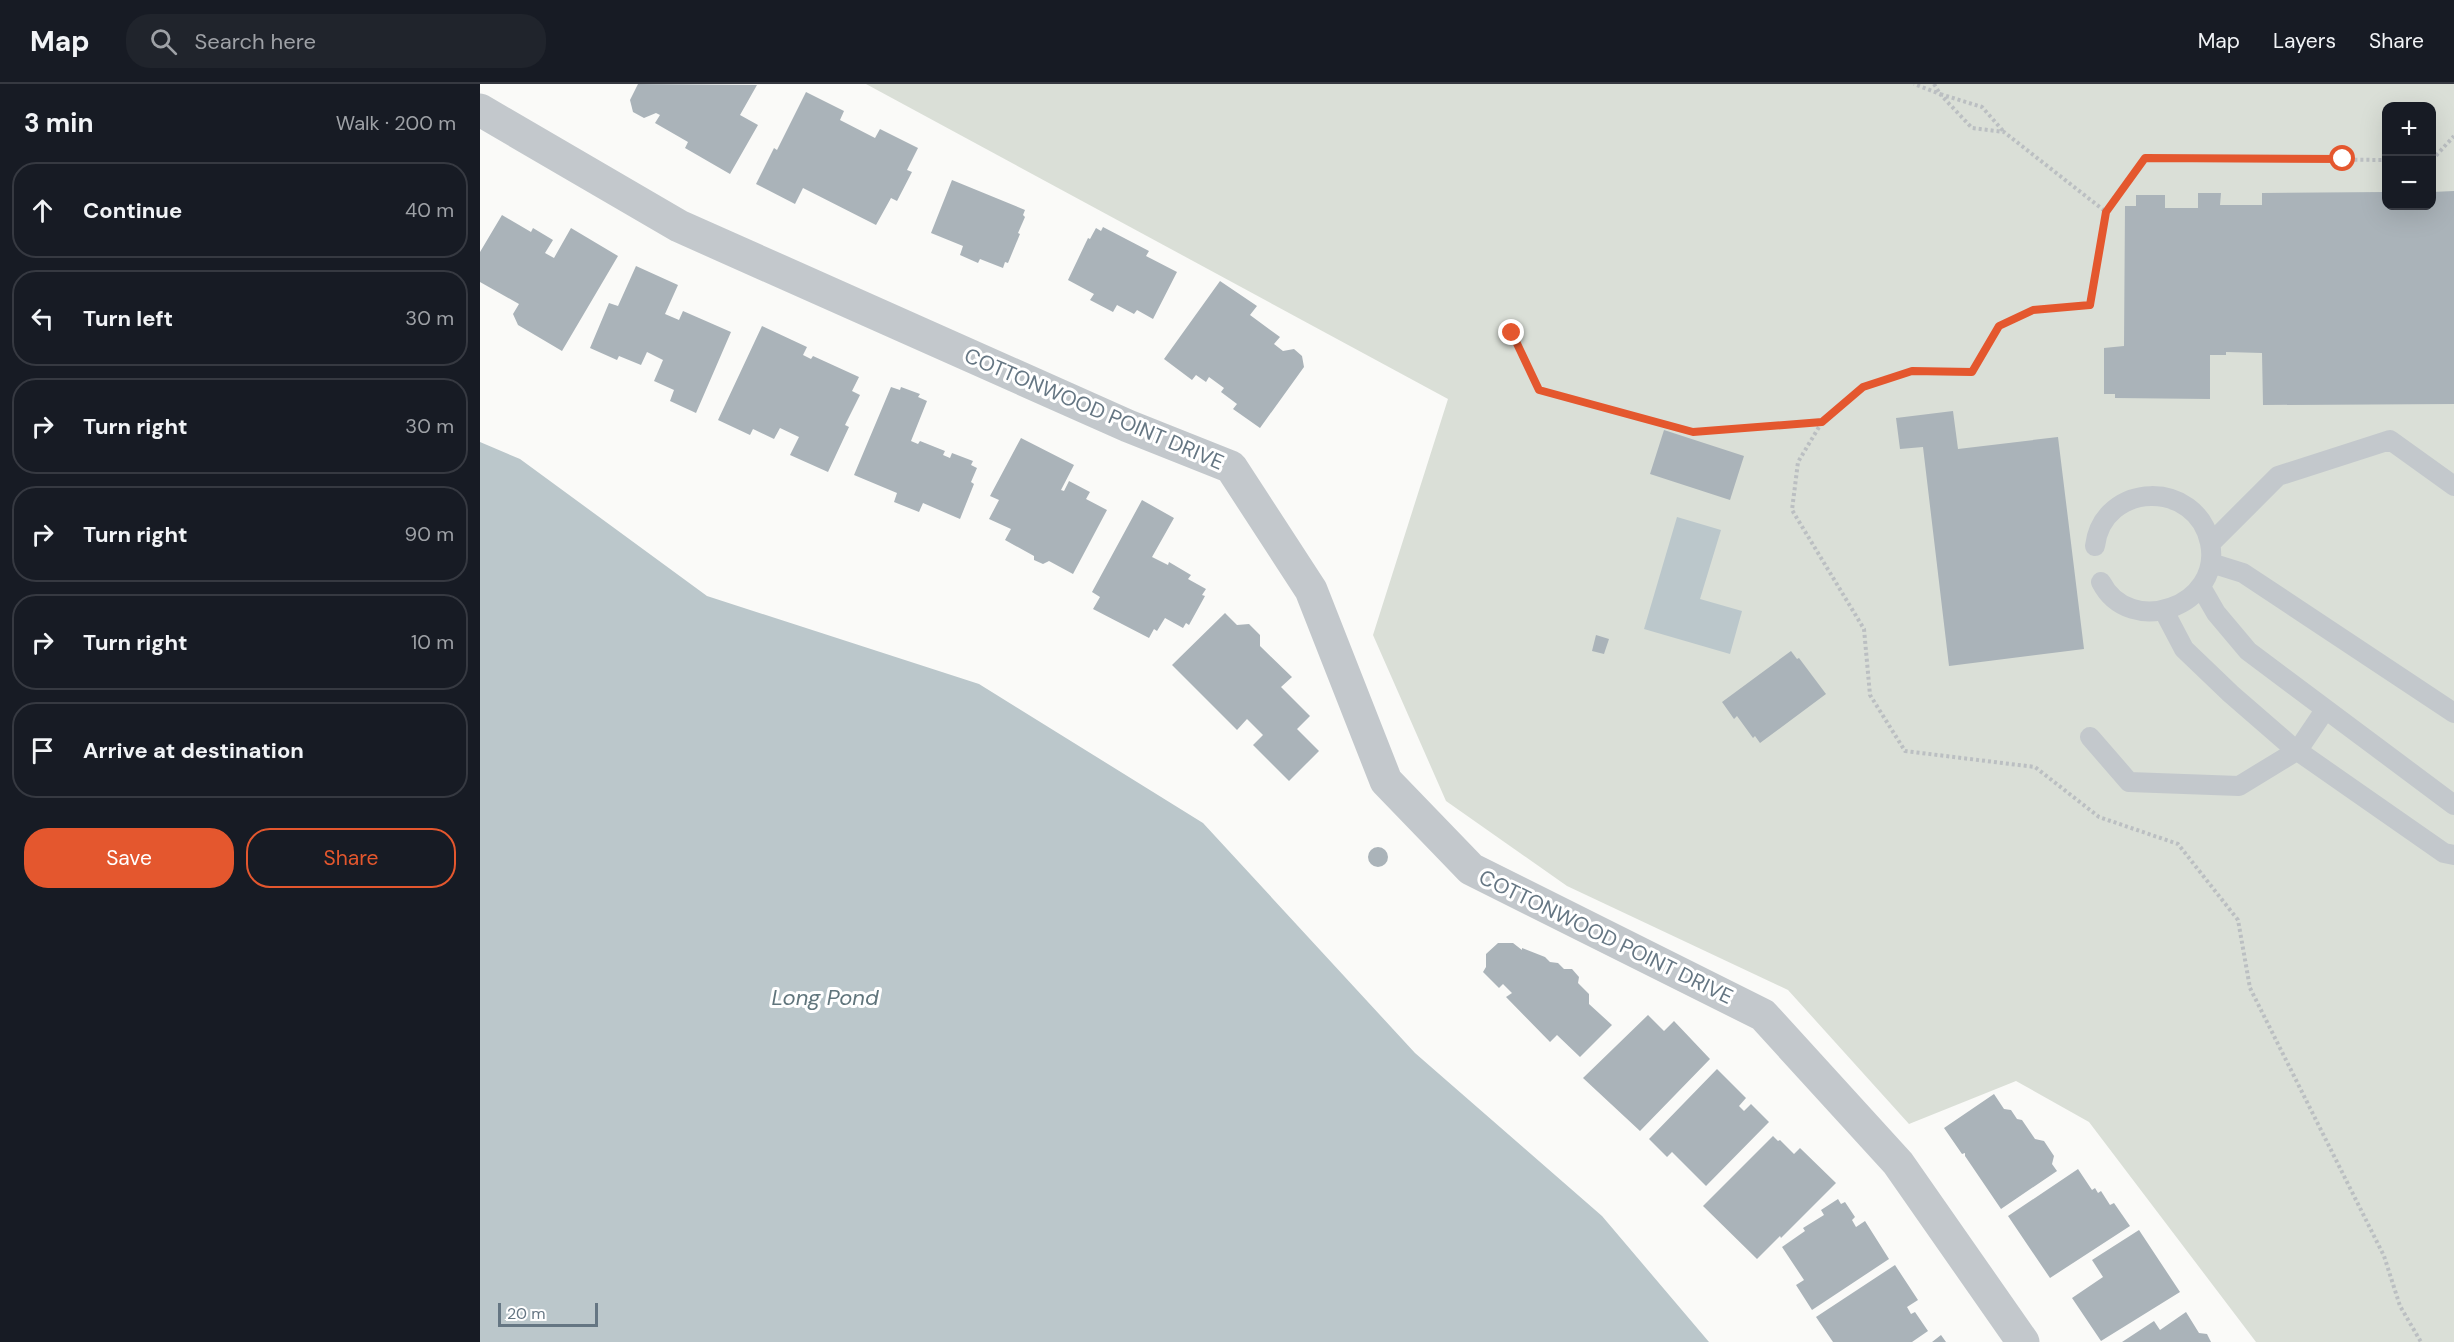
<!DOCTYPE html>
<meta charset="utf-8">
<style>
body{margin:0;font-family:"DM Sans",sans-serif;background:#20242c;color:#f1f3f6}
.controls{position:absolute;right:18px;top:18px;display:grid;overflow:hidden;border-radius:12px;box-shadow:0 6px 24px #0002}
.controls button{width:54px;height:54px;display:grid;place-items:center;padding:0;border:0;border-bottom:2px solid #363941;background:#171b24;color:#f1f3f6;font:30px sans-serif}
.scale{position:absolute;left:18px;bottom:15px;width:100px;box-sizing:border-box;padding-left:6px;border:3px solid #657683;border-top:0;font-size:16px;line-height:21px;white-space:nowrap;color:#657683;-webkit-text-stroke:4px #fff;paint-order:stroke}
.stop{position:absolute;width:18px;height:18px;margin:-14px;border:4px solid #e4572e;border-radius:50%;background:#fff}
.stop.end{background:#e4572e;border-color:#fff;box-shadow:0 2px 6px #0008}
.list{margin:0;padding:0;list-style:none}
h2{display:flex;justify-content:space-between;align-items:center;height:78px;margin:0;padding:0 24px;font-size:26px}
h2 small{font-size:20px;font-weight:400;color:#9ea1a6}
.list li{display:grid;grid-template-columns:39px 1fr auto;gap:18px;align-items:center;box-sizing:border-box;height:96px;margin:0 12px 12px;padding:0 12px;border:2px solid #363941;border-radius:24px}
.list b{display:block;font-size:22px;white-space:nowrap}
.list em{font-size:20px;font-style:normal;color:#9ea1a6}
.actions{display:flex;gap:12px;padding:18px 24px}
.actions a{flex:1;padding:14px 0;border:2px solid #e4572e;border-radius:24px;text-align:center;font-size:21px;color:#e4572e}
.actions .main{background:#e4572e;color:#fff}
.icon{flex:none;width:33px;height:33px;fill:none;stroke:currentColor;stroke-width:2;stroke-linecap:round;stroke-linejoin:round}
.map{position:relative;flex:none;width:1974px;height:1258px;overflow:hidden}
header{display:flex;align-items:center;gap:36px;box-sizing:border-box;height:84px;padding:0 30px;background:#171b24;border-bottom:2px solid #363941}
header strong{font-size:28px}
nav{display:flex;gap:33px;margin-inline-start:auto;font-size:21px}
.search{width:420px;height:54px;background:#20242c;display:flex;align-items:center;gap:15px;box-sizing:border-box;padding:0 21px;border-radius:24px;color:#9ea1a6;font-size:22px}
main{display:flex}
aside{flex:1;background:#171b24}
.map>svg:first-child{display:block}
</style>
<header>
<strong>Map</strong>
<div class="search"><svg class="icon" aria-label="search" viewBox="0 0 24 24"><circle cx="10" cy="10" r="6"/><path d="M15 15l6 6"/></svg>Search here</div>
<nav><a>Map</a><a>Layers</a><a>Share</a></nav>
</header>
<main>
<aside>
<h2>3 min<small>Walk · 200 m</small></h2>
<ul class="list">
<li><svg class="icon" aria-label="ahead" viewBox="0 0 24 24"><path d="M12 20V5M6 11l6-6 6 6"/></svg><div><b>Continue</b></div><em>40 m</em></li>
<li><svg class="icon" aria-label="left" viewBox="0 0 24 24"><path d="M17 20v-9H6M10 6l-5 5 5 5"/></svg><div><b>Turn left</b></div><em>30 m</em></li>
<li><svg class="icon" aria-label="right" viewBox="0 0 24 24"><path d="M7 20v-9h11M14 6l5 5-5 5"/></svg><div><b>Turn right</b></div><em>30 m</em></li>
<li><svg class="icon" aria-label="right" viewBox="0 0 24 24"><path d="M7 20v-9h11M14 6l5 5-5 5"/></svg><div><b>Turn right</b></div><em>90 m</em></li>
<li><svg class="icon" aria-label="right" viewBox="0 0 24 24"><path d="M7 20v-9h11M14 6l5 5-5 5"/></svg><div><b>Turn right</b></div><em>10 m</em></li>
<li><svg class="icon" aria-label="arrive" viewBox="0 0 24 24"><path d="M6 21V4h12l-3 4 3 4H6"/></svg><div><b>Arrive at destination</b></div></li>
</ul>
<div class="actions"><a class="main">Save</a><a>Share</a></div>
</aside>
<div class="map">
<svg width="1974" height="1258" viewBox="0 0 1974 1258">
<rect width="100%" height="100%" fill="#fafaf8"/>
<path fill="#dadfd7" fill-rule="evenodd" d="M386,0H1974V1258H1776L1609,1038L1536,997L1429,1040L1308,906L1087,802L966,717L893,551L968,315ZM1906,22H1952V122H1906Z"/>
<path fill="#bbc7cb" d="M0,358L40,375L227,512L499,600L723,739L935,969L1122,1132L1229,1258H0Z
M1197,433L1241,446L1220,515L1262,527L1250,570L1164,545Z"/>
<path fill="#aab3b9" d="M158,0L277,1L260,31L278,41L250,90L205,64L208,58L175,39L180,31L176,29L164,34L153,28L150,16Z
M326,8L364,27L360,36L395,54L400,45L438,64L427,86L432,88L417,117L411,114L396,141L323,104L315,120L276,100L294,64L297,66Z
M472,96L545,126L543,131L545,133L538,149L540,150L528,179L525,178L523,184L500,175L498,179L480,171L483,162L451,149Z
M1974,107V320L1783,321L1782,269L1746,268V271H1730V315L1635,314V310H1624V264L1644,262L1645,122H1656V111H1685V124H1718V109H1741L1740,121H1782V109L1906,108V122H1952V108Z
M22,131L51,148L53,144L73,156L65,169L74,174L91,144L138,172L82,267L38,241L33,230L39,220L0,198V168Z
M623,143L669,167L666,172L697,188L673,235L657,226L654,230L637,221L633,228L610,216L614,210L588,196L608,154L610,155L616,144L621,147Z
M156,182L198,201L185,230L199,236L203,227L251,248L216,329L190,317L194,306L174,297L183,276L167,268L161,281L139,272L137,276L110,264L129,219L138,222Z
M740,197L777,222L770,231L800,253L794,260L803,267L814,265L822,272L824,283L780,344L753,325L757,320L741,308L744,304L729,293L726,298L716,291L712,296L684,275Z
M282,242L327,263L323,271L331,275L333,272L379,293L372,307L380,311L365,341L369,343L348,388L310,371L319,353L300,344L294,355L273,345L270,351L238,336Z
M411,303L420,306L421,303L440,310L438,313L447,317L431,357L438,360L440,357L465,367L463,371L470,374L472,369L493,377L491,381L497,384L491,398L494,400L480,435L443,419L439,428L414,418L417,409L374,391Z
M1473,327L1478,365L1578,353L1604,565L1469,582L1443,363L1420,365L1416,334Z
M1184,346L1264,372L1250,416L1170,390Z
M541,354L594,381L581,406L584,407L589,397L610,408L606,415L627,426L593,490L569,477L563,480L554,476V472L525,456L531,445L509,435L519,416L510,412Z
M662,416L694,434L672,473L688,481L689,478L711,491L708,495L726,505L722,511L725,512L709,541L706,539L703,544L685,534L677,547L674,545L669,554L613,525L620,513L612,508Z
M745,529L757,541L769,540L780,551V562L812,593L801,603L830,632L817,645L839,667L809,697L773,661L783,651L767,635L757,646L692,581Z
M1116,551L1129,555L1124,570L1112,567Z
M1311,567L1317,575L1319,574L1346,610L1280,659L1275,652L1273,654L1257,632L1254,635L1242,618Z
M888 773a10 10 0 1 1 20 0a10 10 0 1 1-20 0Z
M1018,859H1033L1042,866V864L1065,873L1070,878L1078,879L1084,885H1092L1099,893L1098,899L1109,910V920L1132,941L1100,973L1077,951L1070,958L1026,913L1032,909L1023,900L1019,904L1003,888L1006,883V870Z
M1168,931L1184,947L1194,937L1230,975L1160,1047L1103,994Z
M1237,985L1266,1014L1259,1022L1264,1027L1271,1020L1289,1038L1226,1102L1192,1068L1187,1073L1169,1055Z
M1514,1010L1524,1025L1531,1026L1537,1035L1542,1036L1555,1055L1564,1057L1574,1072L1572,1080L1577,1087L1521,1125L1485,1072V1069L1482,1070L1464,1044Z
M1293,1052L1298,1057L1300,1056L1314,1070L1320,1064L1356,1099L1301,1154L1300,1152L1277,1175L1223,1122Z
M1598,1085L1612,1106L1615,1104L1618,1109L1621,1107L1630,1121L1634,1119L1650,1142L1570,1194L1528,1132Z
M1358,1115L1361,1120L1365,1118L1375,1133L1372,1136L1376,1143L1385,1137L1409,1175L1332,1226L1316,1201L1324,1196L1302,1163L1325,1147L1323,1144L1344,1131L1341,1126Z
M1659,1146L1700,1208L1621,1257L1592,1214L1623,1193L1612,1176Z
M1415,1181L1438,1216L1427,1223L1431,1230L1435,1228L1448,1247L1432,1258H1353L1336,1233Z
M1706,1228L1719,1249L1727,1250L1731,1258H1642L1674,1237L1680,1246Z
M1461,1251L1466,1258H1452Z"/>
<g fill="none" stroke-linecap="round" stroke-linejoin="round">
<path stroke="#bbbfc2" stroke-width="4" stroke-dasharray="3 3" stroke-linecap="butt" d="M1454,0L1460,10L1502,23L1524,48
M1952,76L1974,52
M1626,128L1665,74L1906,76
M1032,249L1059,306L1213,348L1342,338L1384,303L1432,287L1492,288L1519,242L1553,226L1610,221L1626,128L1524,48L1492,44L1460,10L1434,0
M1342,338L1318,378L1312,426L1384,545L1390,611L1425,667L1555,683L1619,733L1698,760L1758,836L1770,904L1904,1172L1920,1222L1941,1258"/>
<path stroke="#c3c8cc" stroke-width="20" d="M1730,460L1798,392L1910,356L1974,402
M1615,462C1623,397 1717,395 1730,459C1743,522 1650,555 1621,498
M1731,479L1763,489L1974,629
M1721,503L1736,529L1768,567L1974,721
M1684,527L1704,565L1751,610L1812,663L1964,769L1974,771
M1610,653L1649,698L1759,702L1818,666L1845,626"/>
<path stroke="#c3c8cc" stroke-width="33" d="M0,26L199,142L648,342L751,383L831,506L906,697L991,785L1283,931L1418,1079L1543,1258"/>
</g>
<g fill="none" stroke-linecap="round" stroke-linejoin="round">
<path stroke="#e4572e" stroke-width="8" d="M1032,249L1059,306L1213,348L1342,338L1383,303L1432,287L1492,288L1519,242L1553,226L1610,221L1626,128L1665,74L1863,75"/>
</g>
<g text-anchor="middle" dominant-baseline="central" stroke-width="6" stroke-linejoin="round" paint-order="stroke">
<g font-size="21" fill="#657683" stroke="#fff">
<text transform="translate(614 325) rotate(23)">COTTONWOOD POINT DRIVE</text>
<text transform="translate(1126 853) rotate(26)">COTTONWOOD POINT DRIVE</text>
</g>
<g font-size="22" font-style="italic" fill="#60757c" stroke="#fff">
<text x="345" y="913">Long Pond</text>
</g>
</g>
</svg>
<div class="controls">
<button>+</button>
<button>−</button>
</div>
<div class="scale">20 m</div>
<div class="stop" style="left:1863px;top:75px"></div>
<div class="stop end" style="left:1032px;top:249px"></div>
</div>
</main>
